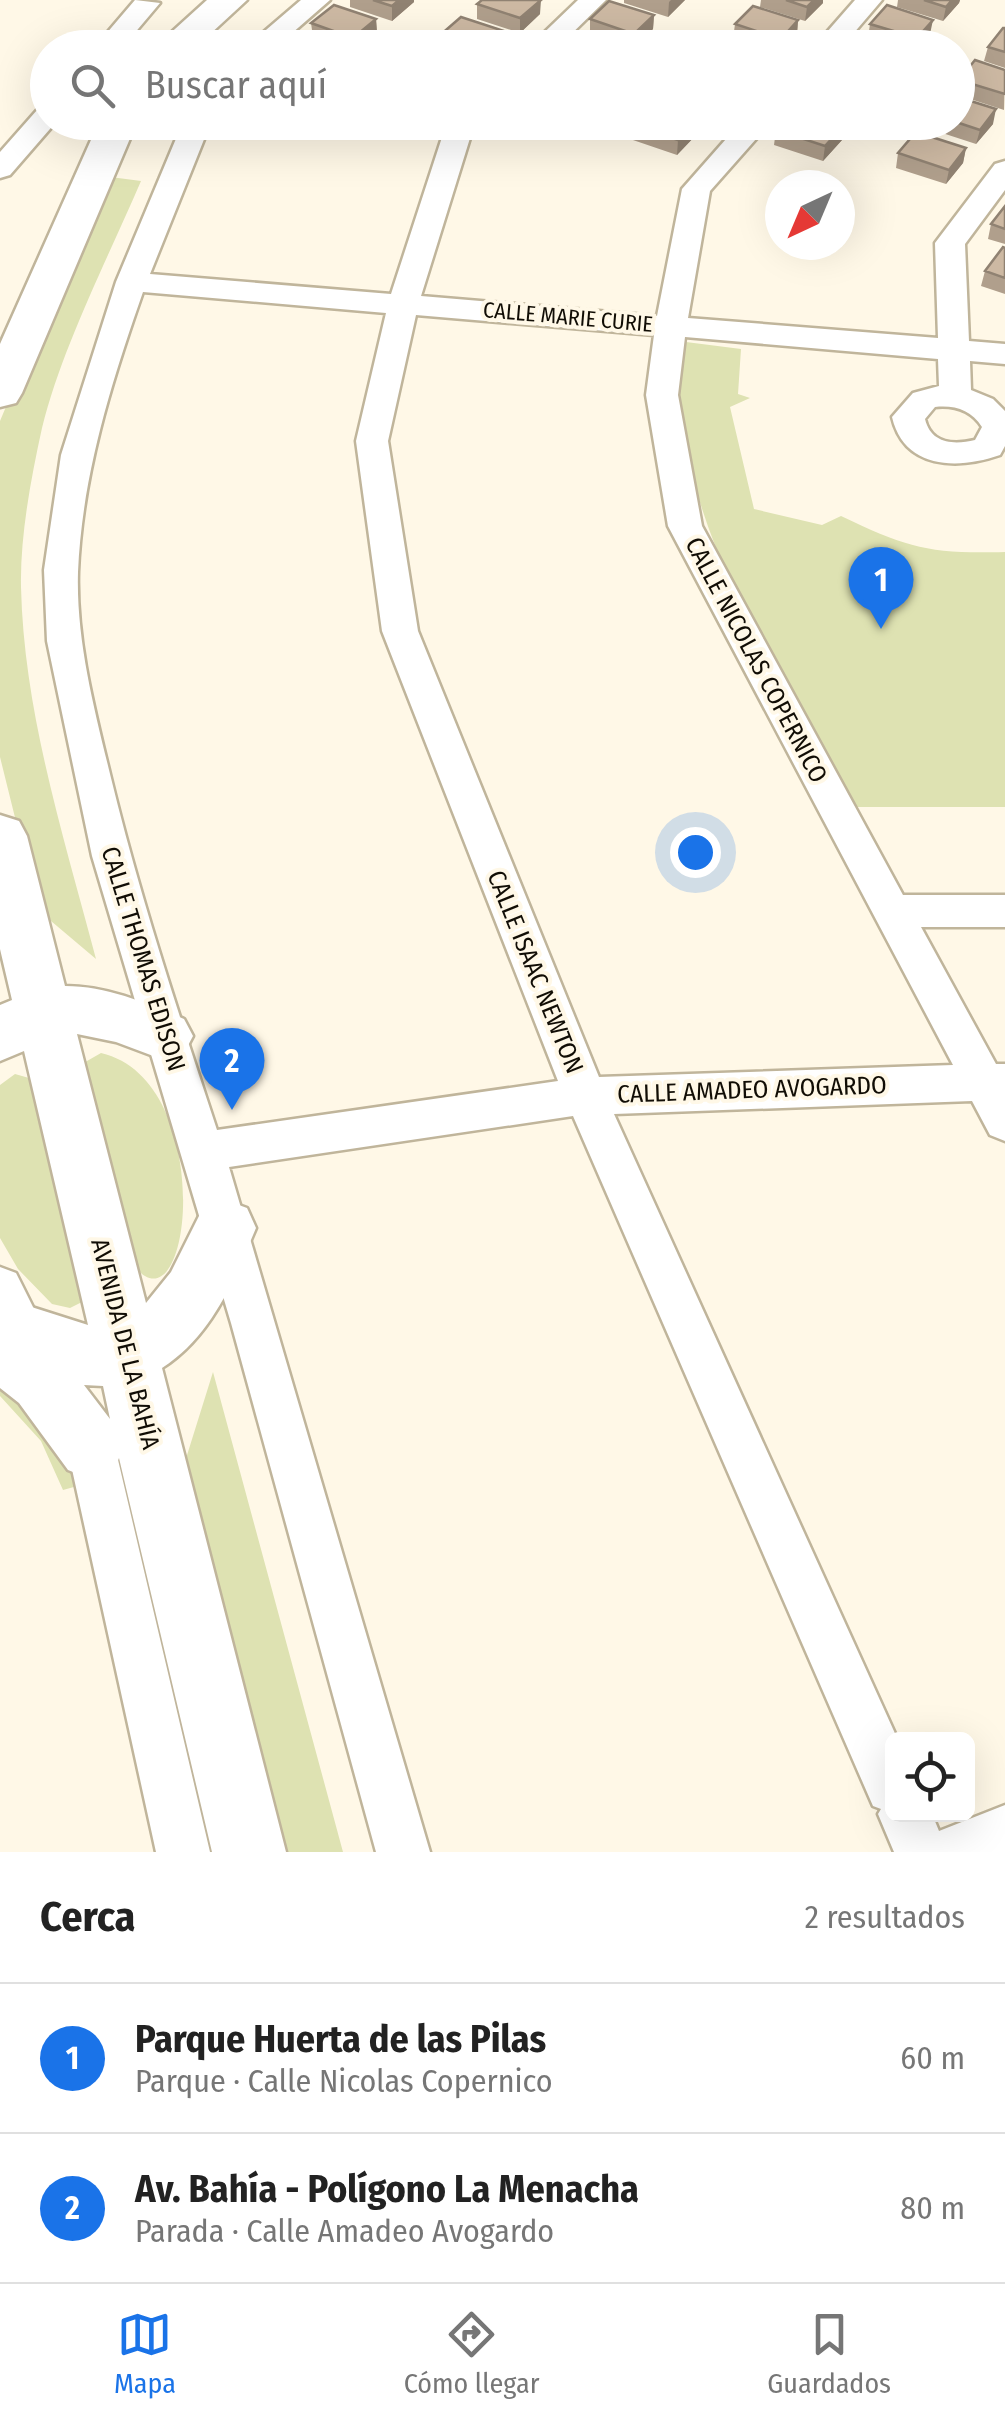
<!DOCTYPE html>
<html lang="es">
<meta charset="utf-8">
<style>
body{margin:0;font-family:"Fira Sans Condensed",sans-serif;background:#f6f6f6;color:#222}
.controls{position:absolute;right:30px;bottom:30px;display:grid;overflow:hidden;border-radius:15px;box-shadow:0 10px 40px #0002}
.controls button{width:90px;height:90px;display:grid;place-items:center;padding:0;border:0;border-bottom:2px solid #e0e0e0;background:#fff;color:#222;font:50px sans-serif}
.compass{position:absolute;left:765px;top:170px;width:90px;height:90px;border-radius:50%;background:#fff;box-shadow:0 10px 40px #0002;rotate:224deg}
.you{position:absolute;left:695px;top:852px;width:35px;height:35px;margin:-25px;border:8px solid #fff;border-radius:50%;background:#1a73e8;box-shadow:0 0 0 15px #1a73e833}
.badge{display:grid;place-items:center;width:65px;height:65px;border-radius:50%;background:#1a73e8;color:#fff;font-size:32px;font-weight:700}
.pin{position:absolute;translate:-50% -82px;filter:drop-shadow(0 2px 5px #0008)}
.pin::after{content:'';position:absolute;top:52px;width:35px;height:30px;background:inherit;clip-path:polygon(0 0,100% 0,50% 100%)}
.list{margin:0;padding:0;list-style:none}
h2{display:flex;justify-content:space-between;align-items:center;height:130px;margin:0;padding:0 40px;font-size:42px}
h2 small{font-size:32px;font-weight:400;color:#767676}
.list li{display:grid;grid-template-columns:65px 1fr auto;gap:30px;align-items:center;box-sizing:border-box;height:150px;padding:0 40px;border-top:2px solid #e0e0e0}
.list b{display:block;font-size:38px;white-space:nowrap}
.list p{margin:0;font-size:32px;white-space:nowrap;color:#767676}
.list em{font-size:32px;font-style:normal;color:#767676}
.icon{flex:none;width:55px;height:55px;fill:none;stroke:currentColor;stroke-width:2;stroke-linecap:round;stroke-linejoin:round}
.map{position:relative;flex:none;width:1005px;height:1852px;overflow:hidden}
.search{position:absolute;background:#fff;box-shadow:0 10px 40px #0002;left:30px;right:30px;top:30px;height:110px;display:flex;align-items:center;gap:25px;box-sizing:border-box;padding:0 35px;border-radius:55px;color:#767676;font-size:38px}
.sheet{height:430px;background:#fff}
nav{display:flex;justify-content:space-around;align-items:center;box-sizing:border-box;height:140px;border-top:2px solid #e0e0e0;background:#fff;font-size:28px;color:#767676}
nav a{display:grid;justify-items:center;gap:5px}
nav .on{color:#1a73e8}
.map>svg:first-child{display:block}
</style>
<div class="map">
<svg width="1005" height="1852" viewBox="0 0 1005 1852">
<rect width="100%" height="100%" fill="#fff8e7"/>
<path fill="#dee2b2" d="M103,176L141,181C108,258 62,347 42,428C31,478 20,536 21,587C24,714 64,837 96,959L51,921L32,886L0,757V421Z
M686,342L741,349L738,394L750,398L730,407L754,509L822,525L841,516C908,548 929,554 1005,552V807H857C783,685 697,555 680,410C677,389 684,363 686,342Z
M101,1053C210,1078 195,1305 145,1276C139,1273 133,1263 129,1259L80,1065Z
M15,1074L36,1080L87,1294L82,1302L70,1308L52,1304L18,1269L0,1238V1085Z
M0,1371L22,1388L81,1485L63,1490L41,1441L0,1396Z
M213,1372L343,1852H280L183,1468Z"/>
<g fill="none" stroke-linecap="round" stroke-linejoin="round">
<defs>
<path id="street" d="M135,0L160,3L122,48H94Z
M301,0H330L275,48H245Z
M578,0H606L557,48H528Z
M855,0H882L841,48H813Z
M48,107V122H56L10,175L0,178V152L38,109Z
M183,122H211L150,274L391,294L447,122H475L421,296L657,316L682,189L741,122H771L710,191L688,318L938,338L935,243L995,164L1005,161V190L965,244L969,341L1005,344V364L970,361L971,390L993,399L1005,411V446L1000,455C957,470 904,469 892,417L913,393L939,386L938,359L685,337L678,395L702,526L903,895H1005V927H921L996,1064H1005V1141L990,1135L972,1101L614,1114L898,1740H892V1814H932L939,1831L1005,1805V1852H894L878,1814L881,1809L873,1806L573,1116L229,1167L430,1852H376L231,1323L92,856L47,641L44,570L61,455L116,282ZM143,292L386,313L356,441L382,631L558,1081L217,1130C178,1012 139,894 110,774C94,708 76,640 78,572C82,476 111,383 143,292ZM416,315L654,335L646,395L668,526L953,1065L599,1077L418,631L388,441ZM935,407C955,405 971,410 982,427L975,440C954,445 931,444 925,419Z
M0,1267L16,1273L53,1347L46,1363L30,1369L14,1363L0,1335Z
M80,1402L97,1409L115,1447L210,1852H156L68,1451L56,1425L63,1409Z"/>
<path id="secondary" d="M207,0H247L195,48H154Z
M99,122H137L22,393L16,403L0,407V344Z
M0,815L19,821L27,836L65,986C107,986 146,1003 184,1019L193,1036L184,1053L164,1060L116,1042L77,1034L146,1303L171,1272L203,1208L225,1200L247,1208L256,1228C234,1280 212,1336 162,1368L286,1852H212L119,1458L114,1470L91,1479L68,1470L19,1403L0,1388V1297L88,1325L24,1051L0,1061V1005L12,1000L0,949ZM84,1385L103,1386L110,1419Z"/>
</defs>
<use href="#street" stroke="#c0b59b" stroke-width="5"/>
<use href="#secondary" stroke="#c0b59b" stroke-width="5"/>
<use href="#street" fill="#fff" fill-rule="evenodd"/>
<use href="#secondary" fill="#fff" fill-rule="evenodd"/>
</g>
<path fill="#b09f8c" d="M350,0H414V2L392,21L350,7Z
M624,0H685L668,17L624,3Z
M761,0H823V3L805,21L760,7Z
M898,0H960L959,3L943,21L897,7Z
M477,4L540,14L520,33L477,19Z
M654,15L653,29L634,48L590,34V19Z
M376,19L377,33L360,48H342L313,37L311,23Z
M798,20L797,34L784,48H761L733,39L735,24Z
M870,24L930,34L919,48H897L868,38Z
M1005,28V68L984,61L988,47Z
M439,36L504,46L502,48H440Z
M1005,70L1004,110L958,95L959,80Z
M928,122H958L993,124L976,144L927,128Z
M631,124L697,134L677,155L630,139Z
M844,125L842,140L823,161L774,145L776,130Z
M966,148L963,163L946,184L896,168L898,153Z
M1005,206V244L988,239L991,224Z
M1005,248V294L981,286L985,271Z"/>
<path fill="#908272" d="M399,0H414V2L392,21V6Z
M541,0L540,14L520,33V18Z
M671,0H685L668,17L669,2Z
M814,0H823V3L805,21L807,7Z
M952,0H960L959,3L943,21L946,7Z
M654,15L653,29L634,48V34Z
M376,19L377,33L360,48H354L353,38Z
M798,20L797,34L784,48H780L781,39Z
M933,20L930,34L919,48H915L917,38Z
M504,31V46L502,48H486Z
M996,109L993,124L976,144L980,130Z
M695,122H698L697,134L677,155L678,140Z
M844,125L842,140L823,161L825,146Z
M966,148L963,163L946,184L949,170Z"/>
<path fill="#cdb9a3" stroke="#908272" stroke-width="2.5" d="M373,0H399L392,6Z
M482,0H541L520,18L477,4Z
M786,0H814L807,7Z
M924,0H952L946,7Z
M609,1L654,15L634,34L590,19Z
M334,5L376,19L353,38L311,23Z
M887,5L933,20L917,38L870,24Z
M753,6L798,20L781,39L735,24Z
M461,17L504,31L486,48H474L439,36Z
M1003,28H1005V52L988,47Z
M576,32L621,47L560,48Z
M720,37L752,48H711Z
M858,37L892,48H848Z
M975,60L1005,70V94L959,80Z
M958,97L996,109L980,130L956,122Z
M633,122H695L678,140L631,124Z
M783,122H835L844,125L825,146L776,130Z
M916,132L966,148L949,170L898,153Z
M1005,206V229L991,224Z
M1003,247L1005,248V278L985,271Z"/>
<g text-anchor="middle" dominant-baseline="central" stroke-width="8" stroke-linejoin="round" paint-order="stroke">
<g font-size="22" fill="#110d05" stroke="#fff8e7">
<text transform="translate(568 317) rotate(5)">CALLE MARIE CURIE</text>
</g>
<g font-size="25" fill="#110d05" stroke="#fff8e7">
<text transform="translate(756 660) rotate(62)">CALLE NICOLAS COPERNICO</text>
<text transform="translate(143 959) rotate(73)">CALLE THOMAS EDISON</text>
<text transform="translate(535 972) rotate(68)">CALLE ISAAC NEWTON</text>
<text transform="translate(752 1090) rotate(-2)">CALLE AMADEO AVOGARDO</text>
<text transform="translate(125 1344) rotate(76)">AVENIDA DE LA BAHÍA</text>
</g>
</g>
</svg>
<div class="controls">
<button><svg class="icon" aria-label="locate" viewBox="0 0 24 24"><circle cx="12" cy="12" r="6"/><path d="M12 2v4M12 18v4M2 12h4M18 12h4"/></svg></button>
</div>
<svg class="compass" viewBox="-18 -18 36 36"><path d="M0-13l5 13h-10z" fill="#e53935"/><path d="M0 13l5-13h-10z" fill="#767676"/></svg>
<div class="you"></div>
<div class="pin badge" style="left:881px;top:629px">1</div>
<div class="pin badge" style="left:232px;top:1110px">2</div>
<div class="search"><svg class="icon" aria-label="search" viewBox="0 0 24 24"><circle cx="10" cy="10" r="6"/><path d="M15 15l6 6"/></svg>Buscar aquí</div>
</div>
<section class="sheet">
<h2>Cerca<small>2 resultados</small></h2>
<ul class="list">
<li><span class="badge">1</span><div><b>Parque Huerta de las Pilas</b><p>Parque · Calle Nicolas Copernico</p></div><em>60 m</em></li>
<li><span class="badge">2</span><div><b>Av. Bahía - Polígono La Menacha</b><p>Parada · Calle Amadeo Avogardo</p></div><em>80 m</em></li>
</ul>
</section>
<nav>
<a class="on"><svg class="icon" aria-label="map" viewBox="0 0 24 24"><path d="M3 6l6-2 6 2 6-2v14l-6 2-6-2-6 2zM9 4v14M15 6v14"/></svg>Mapa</a>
<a><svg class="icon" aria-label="directions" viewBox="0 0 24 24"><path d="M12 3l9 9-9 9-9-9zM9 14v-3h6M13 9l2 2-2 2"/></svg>Cómo llegar</a>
<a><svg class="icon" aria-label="saved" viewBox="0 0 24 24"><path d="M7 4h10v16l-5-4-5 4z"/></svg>Guardados</a>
</nav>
